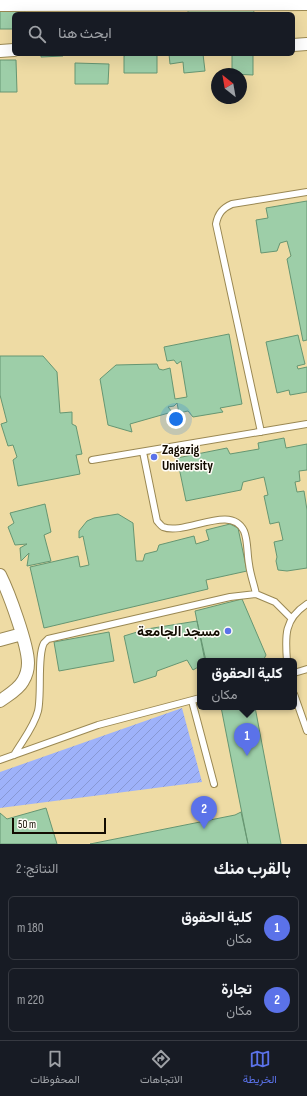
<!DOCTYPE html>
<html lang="ar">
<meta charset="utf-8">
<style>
body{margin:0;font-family:"Sofia Sans Condensed",Vazirmatn,sans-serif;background:#20242c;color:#f1f3f6;direction:rtl}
.compass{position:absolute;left:211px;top:68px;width:36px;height:36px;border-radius:50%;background:#171b24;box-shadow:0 4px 16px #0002;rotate:329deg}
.scale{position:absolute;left:12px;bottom:10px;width:94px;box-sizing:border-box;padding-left:4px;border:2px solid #120b00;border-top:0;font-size:11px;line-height:14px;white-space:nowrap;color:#120b00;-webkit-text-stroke:3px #fffdf7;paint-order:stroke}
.you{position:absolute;left:176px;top:419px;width:14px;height:14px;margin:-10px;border:3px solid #fff;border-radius:50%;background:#1a73e8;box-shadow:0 0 0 6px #1a73e833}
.badge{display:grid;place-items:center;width:26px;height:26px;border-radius:50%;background:#5b72e9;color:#fff;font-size:13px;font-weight:700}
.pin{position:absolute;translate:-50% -33px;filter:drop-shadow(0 1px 2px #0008)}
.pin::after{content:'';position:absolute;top:21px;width:14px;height:12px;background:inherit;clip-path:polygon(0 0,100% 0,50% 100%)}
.popup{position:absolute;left:197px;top:658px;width:100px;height:52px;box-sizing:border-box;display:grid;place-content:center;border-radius:6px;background:#171b24;filter:drop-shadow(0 1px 3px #0005);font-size:13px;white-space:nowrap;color:#9ea1a6}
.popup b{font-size:15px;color:#f1f3f6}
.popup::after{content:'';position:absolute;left:50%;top:100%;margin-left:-8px;border:8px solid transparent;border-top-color:#171b24}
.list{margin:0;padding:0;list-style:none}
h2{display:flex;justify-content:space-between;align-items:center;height:52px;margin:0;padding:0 16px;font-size:17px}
h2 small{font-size:13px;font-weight:400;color:#9ea1a6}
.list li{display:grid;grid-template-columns:26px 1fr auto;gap:12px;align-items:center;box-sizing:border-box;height:64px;margin:0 8px 8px;padding:0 8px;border:1px solid #363941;border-radius:6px}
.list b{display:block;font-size:15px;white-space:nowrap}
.list p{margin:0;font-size:13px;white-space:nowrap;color:#9ea1a6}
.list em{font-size:13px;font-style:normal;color:#9ea1a6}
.icon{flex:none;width:22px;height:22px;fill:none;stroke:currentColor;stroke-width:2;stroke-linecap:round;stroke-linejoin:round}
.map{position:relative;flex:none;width:307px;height:844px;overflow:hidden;direction:ltr}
.search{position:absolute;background:#171b24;box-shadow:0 4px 16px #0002;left:12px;right:12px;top:12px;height:44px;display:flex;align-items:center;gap:10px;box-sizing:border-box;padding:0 14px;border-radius:6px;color:#9ea1a6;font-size:15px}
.sheet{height:196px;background:#171b24}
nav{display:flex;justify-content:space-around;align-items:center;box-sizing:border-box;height:56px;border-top:1px solid #363941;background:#171b24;font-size:11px;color:#9ea1a6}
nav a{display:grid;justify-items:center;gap:2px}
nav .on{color:#5b72e9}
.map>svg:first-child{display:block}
</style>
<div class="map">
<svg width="307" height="844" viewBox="0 0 307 844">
<defs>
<pattern id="garden-furrows" width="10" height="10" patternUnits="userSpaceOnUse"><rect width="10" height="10" fill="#9eb2fa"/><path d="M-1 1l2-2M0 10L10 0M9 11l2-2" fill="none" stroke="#8798d4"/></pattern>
</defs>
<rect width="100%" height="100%" fill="#eedba4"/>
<path fill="url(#garden-furrows)" d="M182,708L202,782L0,808V772Z"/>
<path fill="#9dcea8" stroke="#669672" d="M0,0L25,2V14H14V29H0Z
M188,0H253L254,14H188Z
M41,54H63V56L41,57Z
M130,54H157V73H124V56Z
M169,54H203L205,71L184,73L183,62L170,64Z
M232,54H253V75L232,74Z
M0,60H16L17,92H0Z
M75,63L109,64L108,84H75Z
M307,201V340L303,341L287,259L291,256L287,241L280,243L277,251L261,253L256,220L268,218L266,208Z
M229,334L242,404L220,408L223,412L193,417L188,411L179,413L177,403L174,406L168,407L172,412L130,424L132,432L108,425L100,379L116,365L157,364L159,369L163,370L170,368L175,399L187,397L181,361L177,364L174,360L167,361L164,347Z
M298,335L305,364L297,366L298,369L307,367V392L290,395L289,390L277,393L266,342Z
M0,356H43L57,372L60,413L72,412V424L76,426L82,454L76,455L80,474L18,486L13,460L17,457L13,445L8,446L1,424L7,422L0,395Z
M284,438L286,448L307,444V470L299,471L300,481L295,482L297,492L304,491L307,510V568L287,571L278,570L276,561L277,557L274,542L283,540L279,522L270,524L264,496L268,495L264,477L243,482L241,490L186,501L177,458L227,448L230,454L259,449L258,443Z
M45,504L51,532L44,535L51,561L27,566L29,553L21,561L20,548L27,544L15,545L8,527L14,523L10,513Z
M118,514L133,523L136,561H143L145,554L157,551L159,545L194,536L196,544L209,540L206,530L230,524L238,528L247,571L206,580L208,589L44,628L30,567L78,556L80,567L89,565L83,536L79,538V531L87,521L94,518Z
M242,599L266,655L263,661H205L195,611Z
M197,621L206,661H200V666L193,670L187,660L157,671L156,676L134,683L124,636L147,629Z
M109,632L114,661L59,671L54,642Z
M221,707H255L281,844H248Z
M46,808L57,844H0V813L7,819Z
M241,812L248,844H90L235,815Z"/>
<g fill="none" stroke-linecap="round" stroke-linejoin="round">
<defs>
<path id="lane" d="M261,432L216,224C218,213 223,208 232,204L307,192
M143,452L157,521C159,523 161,526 163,527C185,536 231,503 244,531C248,540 247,554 249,564C250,574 254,584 256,594
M92,460L307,424
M287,661C285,636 284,619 307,604
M294,673L307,669
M294,694L307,731
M192,701L214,784
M14,755C22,741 34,727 38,711C42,694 37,655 44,643C45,642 47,640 48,639L230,597L256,594L275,602L291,618
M0,760L98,725L200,698"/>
<path id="street" d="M0,5L307,4
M293,45L307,44
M0,51L14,50
M0,575C9,593 28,645 28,663C28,669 26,676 23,681C18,690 8,695 0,701
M0,640L22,634"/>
</defs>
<use href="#lane" stroke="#9a8853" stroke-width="8"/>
<use href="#street" stroke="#9a8853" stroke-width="14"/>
<use href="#lane" stroke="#fff" stroke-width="6"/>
<use href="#street" stroke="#fff" stroke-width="12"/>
</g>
<g fill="#5b72e9" stroke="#fffdf7" stroke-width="1.5">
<circle cx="154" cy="457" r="4"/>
<circle cx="228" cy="631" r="4"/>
</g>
<g text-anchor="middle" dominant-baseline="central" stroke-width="3" stroke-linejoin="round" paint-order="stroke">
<g font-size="14" font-weight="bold" fill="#120b00" stroke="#fffdf7" text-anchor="start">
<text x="162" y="449">Zagazig<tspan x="162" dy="16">University</tspan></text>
<text x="220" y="631" text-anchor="end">مسجد الجامعة</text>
</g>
</g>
</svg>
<svg class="compass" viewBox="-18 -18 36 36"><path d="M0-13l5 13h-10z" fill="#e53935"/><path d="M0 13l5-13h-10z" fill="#9ea1a6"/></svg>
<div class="scale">50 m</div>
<div class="you"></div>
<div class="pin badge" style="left:247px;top:756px">1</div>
<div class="popup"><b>كلية الحقوق</b>مكان</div>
<div class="pin badge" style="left:204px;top:829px">2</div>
<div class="search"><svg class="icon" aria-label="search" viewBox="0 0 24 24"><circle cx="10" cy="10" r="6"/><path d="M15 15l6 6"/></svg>ابحث هنا</div>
</div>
<section class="sheet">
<h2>بالقرب منك<small>النتائج: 2</small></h2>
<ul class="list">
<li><span class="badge">1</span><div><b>كلية الحقوق</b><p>مكان</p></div><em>180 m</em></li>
<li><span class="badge">2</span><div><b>تجارة</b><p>مكان</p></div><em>220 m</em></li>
</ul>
</section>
<nav>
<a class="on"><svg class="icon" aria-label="map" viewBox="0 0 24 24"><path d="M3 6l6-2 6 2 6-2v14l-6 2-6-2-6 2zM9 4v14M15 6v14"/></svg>الخريطة</a>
<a><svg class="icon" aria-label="directions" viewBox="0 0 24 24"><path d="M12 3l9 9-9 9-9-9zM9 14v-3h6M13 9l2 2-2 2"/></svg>الاتجاهات</a>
<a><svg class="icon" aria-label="saved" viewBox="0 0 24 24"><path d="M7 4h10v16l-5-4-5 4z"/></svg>المحفوظات</a>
</nav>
